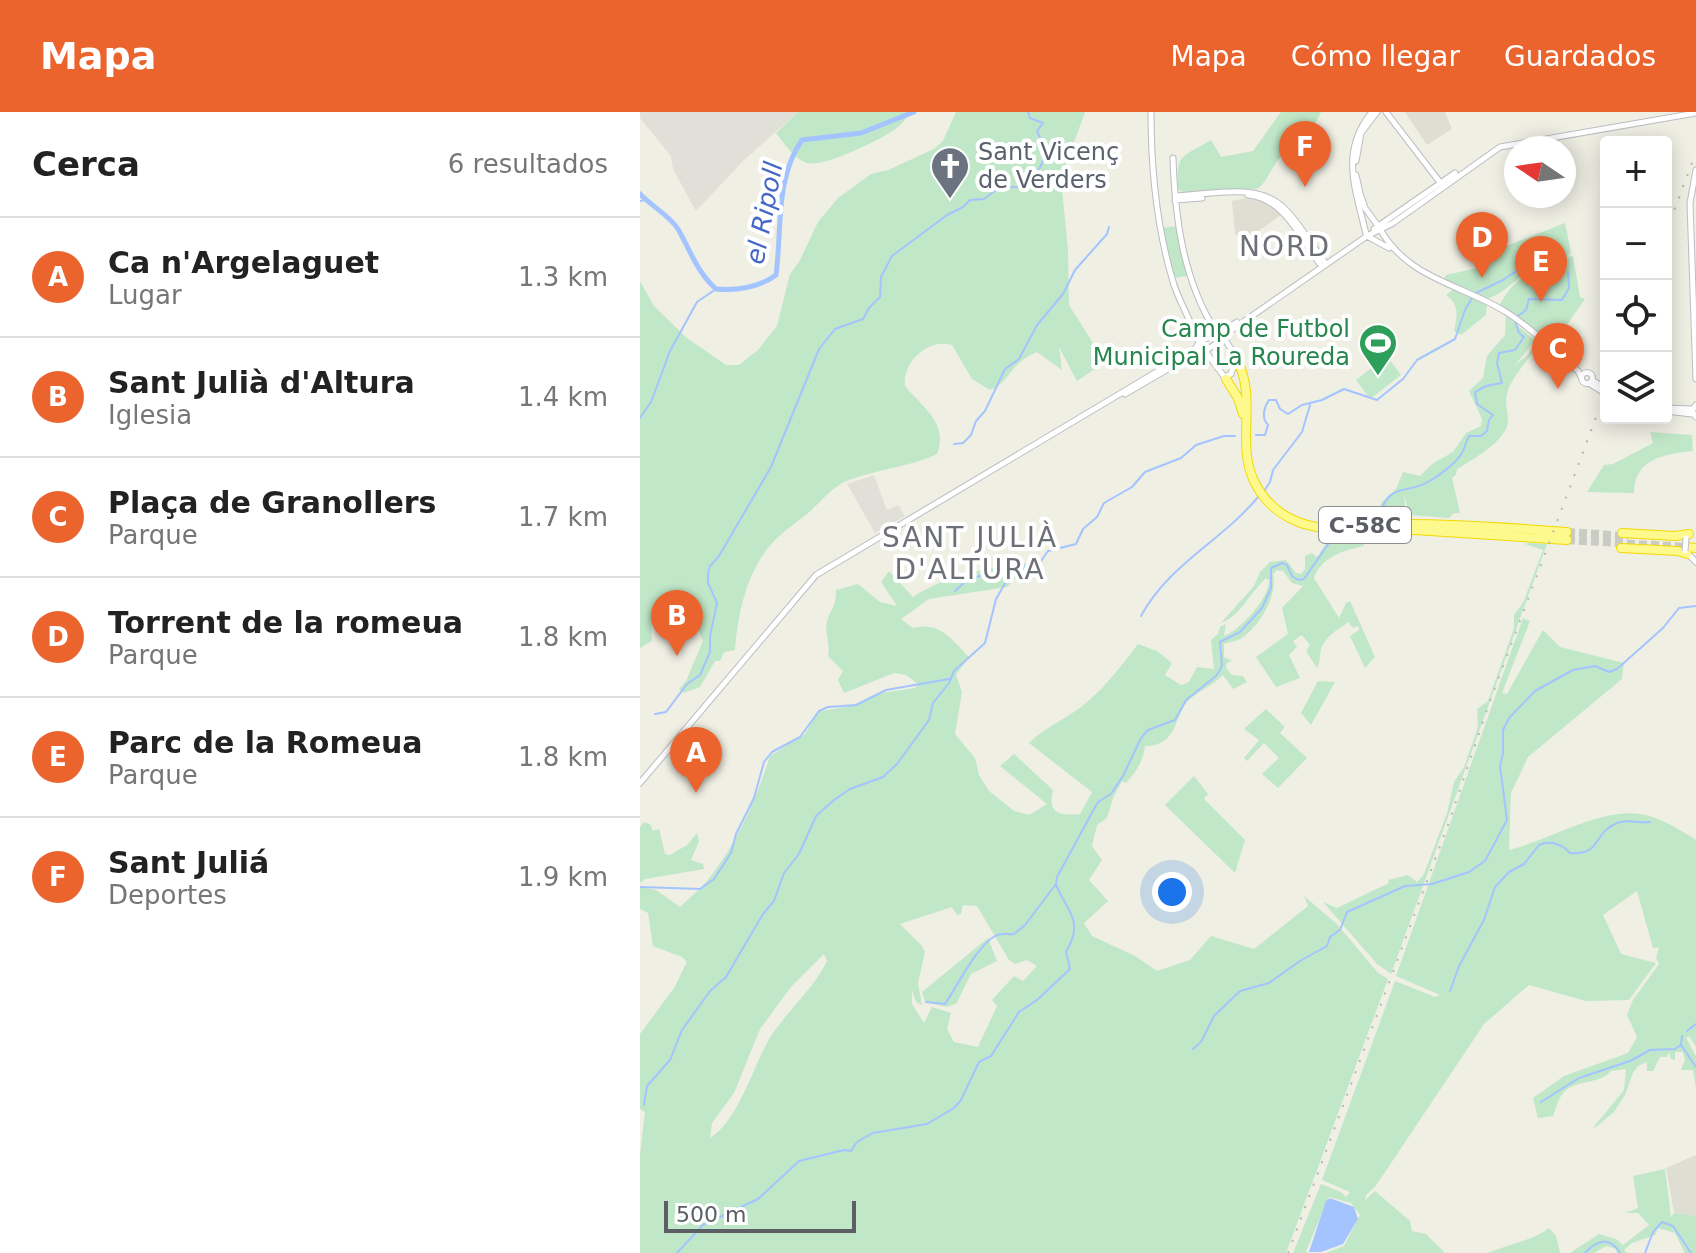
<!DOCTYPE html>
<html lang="es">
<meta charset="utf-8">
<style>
body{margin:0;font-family:"DejaVu Sans",sans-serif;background:#f2f2f2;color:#222}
.controls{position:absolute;right:24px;top:24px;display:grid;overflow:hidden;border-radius:8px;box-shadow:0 4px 20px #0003}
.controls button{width:72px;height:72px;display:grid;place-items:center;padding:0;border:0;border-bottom:2px solid #e0e0e0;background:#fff;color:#222;font:40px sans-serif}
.compass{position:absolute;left:864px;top:24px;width:72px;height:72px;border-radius:50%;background:#fff;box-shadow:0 4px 20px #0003;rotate:283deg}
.scale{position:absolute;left:24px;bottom:20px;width:192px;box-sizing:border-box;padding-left:8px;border:4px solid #5c5e65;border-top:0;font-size:22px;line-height:28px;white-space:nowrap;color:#5c5e65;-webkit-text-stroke:6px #fff;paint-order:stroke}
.you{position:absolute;left:532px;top:780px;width:28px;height:28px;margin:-20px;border:6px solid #fff;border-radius:50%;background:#1a73e8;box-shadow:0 0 0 12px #1a73e833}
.badge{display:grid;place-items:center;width:52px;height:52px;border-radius:50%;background:#ec642d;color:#fff;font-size:26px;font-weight:700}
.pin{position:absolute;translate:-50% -66px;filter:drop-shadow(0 2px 4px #0008)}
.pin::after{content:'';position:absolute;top:42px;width:28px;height:24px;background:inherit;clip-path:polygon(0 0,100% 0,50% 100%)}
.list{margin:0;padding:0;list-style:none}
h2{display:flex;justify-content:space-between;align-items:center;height:104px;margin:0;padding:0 32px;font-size:34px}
h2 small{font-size:26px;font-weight:400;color:#767676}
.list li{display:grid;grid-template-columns:52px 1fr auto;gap:24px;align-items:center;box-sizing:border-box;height:120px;padding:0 32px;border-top:2px solid #e0e0e0}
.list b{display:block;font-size:30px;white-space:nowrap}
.list p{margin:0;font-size:26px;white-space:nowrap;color:#767676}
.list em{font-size:26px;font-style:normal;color:#767676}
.icon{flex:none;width:44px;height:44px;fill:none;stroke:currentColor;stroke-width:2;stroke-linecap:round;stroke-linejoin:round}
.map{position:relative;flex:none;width:1056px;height:1141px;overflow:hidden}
header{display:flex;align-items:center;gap:48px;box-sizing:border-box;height:112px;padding:0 40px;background:#ec642d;color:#fff}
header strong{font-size:38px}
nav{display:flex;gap:44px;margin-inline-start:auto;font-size:28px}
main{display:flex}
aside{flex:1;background:#fff}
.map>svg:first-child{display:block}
</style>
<header>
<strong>Mapa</strong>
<nav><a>Mapa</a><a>Cómo llegar</a><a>Guardados</a></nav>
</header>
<main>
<aside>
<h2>Cerca<small>6 resultados</small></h2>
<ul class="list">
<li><span class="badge">A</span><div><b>Ca n'Argelaguet</b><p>Lugar</p></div><em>1.3 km</em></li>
<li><span class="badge">B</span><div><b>Sant Julià d'Altura</b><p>Iglesia</p></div><em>1.4 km</em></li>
<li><span class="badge">C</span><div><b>Plaça de Granollers</b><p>Parque</p></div><em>1.7 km</em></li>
<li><span class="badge">D</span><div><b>Torrent de la romeua</b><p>Parque</p></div><em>1.8 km</em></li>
<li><span class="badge">E</span><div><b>Parc de la Romeua</b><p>Parque</p></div><em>1.8 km</em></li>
<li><span class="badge">F</span><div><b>Sant Juliá</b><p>Deportes</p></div><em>1.9 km</em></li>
</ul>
</aside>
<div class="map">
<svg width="1056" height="1141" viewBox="0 0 1056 1141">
<rect width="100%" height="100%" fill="#efefe4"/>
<path fill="#e0e0d8" d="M0,0H158L103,49L56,99L33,57L31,44L0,6Z
M234,363L247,398L258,393L265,404L235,421L207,372Z"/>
<path fill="#dfded2" d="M765,0H805L812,17L787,33Z
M606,86L628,91L641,103L602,131L595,121L592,89Z
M1056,1043V1104L1034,1101L1026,1056Z"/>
<path fill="#c0e7c8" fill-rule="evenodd" d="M158,0H271C266,7 261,13 254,18C238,29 185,55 167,51C154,47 144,31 136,21Z
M316,0H445L417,77H422L428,138L429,193L465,250L437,269L419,235L422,258L397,240C370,250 370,271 350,278L332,267L312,233C288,226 262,250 265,274C282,295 309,311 297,342C270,355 238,357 209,368C191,375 181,390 167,402C157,410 147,417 138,425C108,453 98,499 95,538L84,540L80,549H75L60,575L43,581L39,577L46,569L63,529L53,506L47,505L39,514L31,517L15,510L11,514L12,529L0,536V169L14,194L47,226L86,253H99L118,238L137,214L150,162L159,150L178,110L198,86L231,62L248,58L294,37L303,29Z
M641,0H681C670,25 655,28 639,47C631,56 627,70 617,77L544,81L538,77C536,40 542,46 571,28L581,45L613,39Z
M925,111L931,141L926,145L933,144L940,185L945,187L912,234L859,194C877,161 890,163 919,146C890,149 871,179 847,187L846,203L821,223L814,219C817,204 820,193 806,183L814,177L804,168L806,163L837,156L836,146Z
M537,114L548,164L533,166L522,116Z
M866,204L895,228L875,253L889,242L893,232L897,235C887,249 874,263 868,278C864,290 868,299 868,310C867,328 831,349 817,357L816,363L812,366L820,401H814L809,406L769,403L764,381L766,403L742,406L737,401L742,390L756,377L763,360L780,364L792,352L813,340L826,321L841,314L842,307L829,279L843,266L847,244L865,223Z
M747,244L761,263L730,287L716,268Z
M1010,320L1052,323L1053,339C1026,342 994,346 994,381L947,380L964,353L973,352L1013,331Z
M689,420L722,422L724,434C704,438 681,445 674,466L699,506L706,491L710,489L735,545L725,556L710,524L719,518L718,514L713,516L708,510C698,518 686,523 681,537C679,545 681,549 677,556L666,539L670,533L662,523L653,529L657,535L649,543L660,566L636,575L616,545L648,522L642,496L663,474L652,471L643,459L637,458L633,462C638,483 620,513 603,525C598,529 590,530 584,532V545L592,549L587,551L586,556L592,563L603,564L607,570L593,577L583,563C573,573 561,578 551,586C533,601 540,634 505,634C503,650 497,658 486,671L482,669L473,686L467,706L457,713L452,734L462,748L449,768L468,789L444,811L452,824L495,844L517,859L550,848L571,824L614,837L668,794L664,784L697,812L738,861L748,867L646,1141H0V1043L5,1000L0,997V922L34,876L47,850L42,845L13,834L8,801L0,797V775L16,778L40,795C50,785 63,775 71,764C99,727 116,687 130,644L165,622L177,600L215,593L242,581L275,576L278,572L266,563L254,561L204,581L198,568L203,559L188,544C191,532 184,521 187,510C190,496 196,498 196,478L218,472L240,490L257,494L241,470L249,459L273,485C308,462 350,455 392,450L367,475L289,487L261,507L273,516C300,509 311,527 329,545L316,563L322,580L315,622L335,646L339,663L349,679L374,699L389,703L407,692L360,654L374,642L413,678C407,702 420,704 440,702L452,680L389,631C406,614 429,606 447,590C467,573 482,553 498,532L517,539L532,551L525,563L541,573L549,570L557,555L574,557L571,528L578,522L580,515L586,512L584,524C600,519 630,485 629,468L626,466C611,480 600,504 581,511L614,474L620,460L630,450L646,448L656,461L661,462L665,457V444L672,441L677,445L688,429H680L681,424ZM323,793L337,794L369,848L375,852L387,848L397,854L383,869L374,864L352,888L357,894L338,935L314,930L307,917L311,901L292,895L284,911L272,892V878L276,890L282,893L278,871L285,840L282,834L260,812L312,795L317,803L321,802ZM184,842L187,849C175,875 148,898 131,924C113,953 99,1009 70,1026L72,1011L94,981L120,917L151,875Z
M889,431L907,432L751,862L737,852L683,790L697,796L749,771L748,768L768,763L777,770L784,762L807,701L814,670L824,655L838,615L837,597L848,589L874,516V503L883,491L903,438L885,432Z
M883,506L890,509L862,581L867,582L903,518L920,535L984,551L982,567L888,645L871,681L869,738C907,729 960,696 1000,702C1020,705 1039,717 1056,728V935L1049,924L1046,926L1056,944V976L1053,958H1041L1045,948L1043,940H1035V948L1031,947L1029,940L1027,945H1020L1013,959H1007V950L998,954L993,961L985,983L974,1000L956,1015L953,1016L984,978L986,957L971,959C959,973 937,967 924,980C918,987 916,996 913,1004L898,1006L893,986L924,964L988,941L997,925L987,903L993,888L1019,852L1016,846L1019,835L1013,836L997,779L963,803L981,842L1016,851L989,888L946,889L889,873L844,912L735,1075L726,1083L725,1088L735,1079L770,1109L772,1119L786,1122L805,1141H686L704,1134L720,1103L711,1091L689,1085L666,1139L668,1141H653L681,1072L701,1080L706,1085L710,1080L682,1068L755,869L795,885L800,883L756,864Z
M678,569L695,570L671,613L661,601Z
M626,597L645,615L640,621L667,646L638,676L622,662L639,646L624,631L607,649L604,646L619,628L604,617Z
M554,664L568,682L564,687L605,728L595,761L525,693Z
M4,710L10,712L13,719L19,717L25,742L30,743L47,733L57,721L59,729L51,748L63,752L64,757L5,767L0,771V715Z
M348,826L357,849L331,862L316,892L307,895L285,890L282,880Z
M1025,1057L1031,1105L1034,1101L1056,1104V1141H1045L1035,1121L1018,1116L1015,1123L992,1131L984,1138L987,1141H977L976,1137L966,1134L954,1141H930L959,1122L976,1127L983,1133L1009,1113L998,1101H985L998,1096L993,1064Z
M909,1116L916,1124L920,1141H848C867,1133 894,1128 909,1116Z"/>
<path fill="#a4c4ff" d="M690,1086L714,1095L718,1107L703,1132L681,1140H669L686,1089Z"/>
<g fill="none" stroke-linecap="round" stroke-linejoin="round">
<path stroke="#a4c4ff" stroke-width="2" d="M0,89L5,88
M836,181L863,168L890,150
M878,204L886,198L889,187L922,188L929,176L928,160
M0,306L11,290L30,239L57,190L76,177
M616,323H625L628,313C621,306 624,295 629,288H636L640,297L648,302L662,293L682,288L704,277L737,288L763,267L777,248L815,227L825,198L832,186
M314,332L323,331L331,323L336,309L345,299L365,257L379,247L397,213L423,182L435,158L467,122L469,115
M624,379L630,370L633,358L662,320L670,293
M726,410L730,403L734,406L739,404C750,369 765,383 788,370C799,364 815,352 822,341C825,336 826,329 829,324H841L847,319L849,308L853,303L837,292L835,280L846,274L862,271L857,251L859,241L875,238L884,225L879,221L875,209
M315,479L327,468L343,463H369
M501,504C529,452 582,429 619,384
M15,602L26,600L47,572L60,563L70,540V524L77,491L68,471V461L70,454L79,444L131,355L179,237L195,217L223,207L229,196L240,185L241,165L252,144L307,103L323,95L330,88L344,87L361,74C386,76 380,78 395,62C408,48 405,36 397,19L403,11L390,6L388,0
M0,775L60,777L74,767L91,741L96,722L114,686L124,650L132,640L160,625L179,599L188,595L216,593L246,578L309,567
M810,879L819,854L844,808L855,775L869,760L884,752L899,733C910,728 922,732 930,741C963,743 951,722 977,711C988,706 998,712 1010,710
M286,890L305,892C318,873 336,835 355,824C361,820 368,823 374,822L385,813L416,772L417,765L454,697L458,690L471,682L483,664L501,626L508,618L535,608L546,588L576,564L580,558L582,553L580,530L600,520L622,496L631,476V456L642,451L647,453L652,464L658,468L664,467L691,428L706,420
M1047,919L1056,912
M1042,924L1041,933L1056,955
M553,937L561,930L574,904L600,879L629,871L660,849L687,834L690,825L700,818L707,800L765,774L792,772L829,760L845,749L867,708L860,654L863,641V618L869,606L895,579L933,558L955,554L969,560L977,557L1023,516L1039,496L1056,494
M901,990L939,966L990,949L1010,938L1035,937L1041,933
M4,993L7,974L30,948L42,918L70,879L86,865L123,802L134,789L144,761L159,742L176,704L194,688L210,677L243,665L257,652L289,608L293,591L309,571L314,559L345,531L356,487L370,463L382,455L399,452L408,439L436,432L443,417L457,405L464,391L492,375L505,360L541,346L556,333L584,324H595
M37,1141L63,1113L118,1087L159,1049L204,1038L211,1039L217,1030L233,1021L287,1012L314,996L321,988L339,950L351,944L379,900L397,888L430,857L426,840C444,809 429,802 416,773
M945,1141C957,1128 970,1124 980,1141
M1005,1141L1013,1120L1022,1110L1033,1114L1051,1141"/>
<path stroke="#a4c4ff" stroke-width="5" d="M0,82C11,94 29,103 38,117C50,138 57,160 76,177C97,179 120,175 136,163C142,119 135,66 162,28L221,21L274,0"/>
<path stroke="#cacbc4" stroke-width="8" stroke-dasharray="8 4" stroke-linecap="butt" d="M927,420L988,424
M927,428L1048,435"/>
<defs>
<path id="tertiary" d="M511,0C511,57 517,118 534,173C541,193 552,211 559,231
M746,0L802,73
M533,46C535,106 543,168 576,220
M716,49L721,21L737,0
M716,63L720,81
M720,81L725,96L738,114
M608,83C644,86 660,126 680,152
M535,84C572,83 619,68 647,99C661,114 672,133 684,149
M535,88L562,86
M734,117L815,61
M740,117C768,167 821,172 866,200C892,216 914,239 938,259L941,265
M726,122C716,78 699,40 732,0
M727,124L749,136
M581,220L597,210
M583,224L727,124L753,111L860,35L1056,1
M583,224L598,249
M565,239L586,267
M941.5 266a5.5 5.5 0 1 1 11 0a5.5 5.5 0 1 1-11 0Z
M584,265L591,262L596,245
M952,268L966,277
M950,272L966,282
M485,282L557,240L565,239L583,227
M1026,296L1052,297
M1026,299L1052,302
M0,671L176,463L555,237L559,231L576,220"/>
<path id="secondary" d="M1056,58L1050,91L1056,267
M1056,293L1052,299L1056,305
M1046,440L1056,450"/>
<path id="motorway" d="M598,250C617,288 596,331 614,369C624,390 642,405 664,412C696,422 735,412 768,412C821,412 874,416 927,420
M586,267L598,286L603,302
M759,417L927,428
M982,421L1035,424L1049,422
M1048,435L1056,436
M981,436L1038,439L1047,442"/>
</defs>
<use href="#tertiary" stroke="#bcbcc3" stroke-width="7"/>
<use href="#secondary" stroke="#bdbec5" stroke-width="7"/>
<use href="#motorway" stroke="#f3d900" stroke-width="10"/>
<use href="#tertiary" stroke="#fff" stroke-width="5"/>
<use href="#secondary" stroke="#fff" stroke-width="5"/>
<use href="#motorway" stroke="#fef98c" stroke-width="8"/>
<path stroke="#b7b7b8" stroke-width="2" stroke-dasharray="2 10" stroke-linecap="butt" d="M1026,120L1055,43
M648,1141L809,710L850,589L958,300"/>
<defs>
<path id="secondary-bridge" d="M1045,439L1046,426"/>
</defs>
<use href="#secondary-bridge" stroke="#bdbec5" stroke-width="7" stroke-linecap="butt"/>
<use href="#secondary-bridge" stroke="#fff" stroke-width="5"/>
</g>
<defs>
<symbol id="church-pin" viewBox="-11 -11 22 30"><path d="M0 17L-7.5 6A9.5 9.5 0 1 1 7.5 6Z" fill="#6b7280" stroke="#fff"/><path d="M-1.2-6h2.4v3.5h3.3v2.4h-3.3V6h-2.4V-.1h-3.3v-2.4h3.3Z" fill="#fff"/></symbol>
<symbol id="stadium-pin" viewBox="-11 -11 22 30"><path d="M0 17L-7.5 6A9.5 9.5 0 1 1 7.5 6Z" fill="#2e9e5b" stroke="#fff"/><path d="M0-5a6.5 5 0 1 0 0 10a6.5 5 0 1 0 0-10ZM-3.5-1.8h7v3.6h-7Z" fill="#fff"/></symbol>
</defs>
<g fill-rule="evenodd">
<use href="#church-pin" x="288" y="32" width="44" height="60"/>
<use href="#stadium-pin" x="716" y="209" width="44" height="60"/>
</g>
<g text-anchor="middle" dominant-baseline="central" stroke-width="8" stroke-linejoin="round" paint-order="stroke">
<rect fill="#fff" stroke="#8d8e93" stroke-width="2" x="679" y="395" width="92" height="36" rx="6"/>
<g font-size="22" font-weight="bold" fill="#5c5e65">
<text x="725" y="413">C-58C</text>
</g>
<g font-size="24" fill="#5b616d" stroke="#fff" text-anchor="start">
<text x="338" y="40">Sant Vicenç<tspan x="338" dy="28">de Verders</tspan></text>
</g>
<g font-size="24" fill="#27864d" stroke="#fff" text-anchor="end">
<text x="710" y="217">Camp de Futbol<tspan x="710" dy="28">Municipal La Roureda</tspan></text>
</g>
<g font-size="26" font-style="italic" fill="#4468c5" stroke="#fff">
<text transform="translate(124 101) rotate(-79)">el Ripoll</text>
</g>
<g font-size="28" letter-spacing="2" fill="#6d7077" stroke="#fff">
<text x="645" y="134">NORD</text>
<text x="330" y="425">SANT JULIÀ<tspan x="330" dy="32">D'ALTURA</tspan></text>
</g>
</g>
</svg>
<div class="controls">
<button>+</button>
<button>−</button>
<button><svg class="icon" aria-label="locate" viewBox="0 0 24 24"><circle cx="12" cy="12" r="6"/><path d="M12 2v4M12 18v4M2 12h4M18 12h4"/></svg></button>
<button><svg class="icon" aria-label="layers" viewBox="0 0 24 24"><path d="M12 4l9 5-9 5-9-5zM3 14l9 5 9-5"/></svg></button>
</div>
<svg class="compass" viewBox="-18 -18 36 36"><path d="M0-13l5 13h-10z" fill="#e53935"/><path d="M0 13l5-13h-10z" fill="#767676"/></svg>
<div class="scale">500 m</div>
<div class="you"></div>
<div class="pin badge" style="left:56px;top:681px">A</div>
<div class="pin badge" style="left:37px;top:544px">B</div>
<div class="pin badge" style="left:918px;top:277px">C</div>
<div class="pin badge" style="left:842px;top:166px">D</div>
<div class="pin badge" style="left:901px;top:190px">E</div>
<div class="pin badge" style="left:665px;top:75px">F</div>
</div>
</main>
